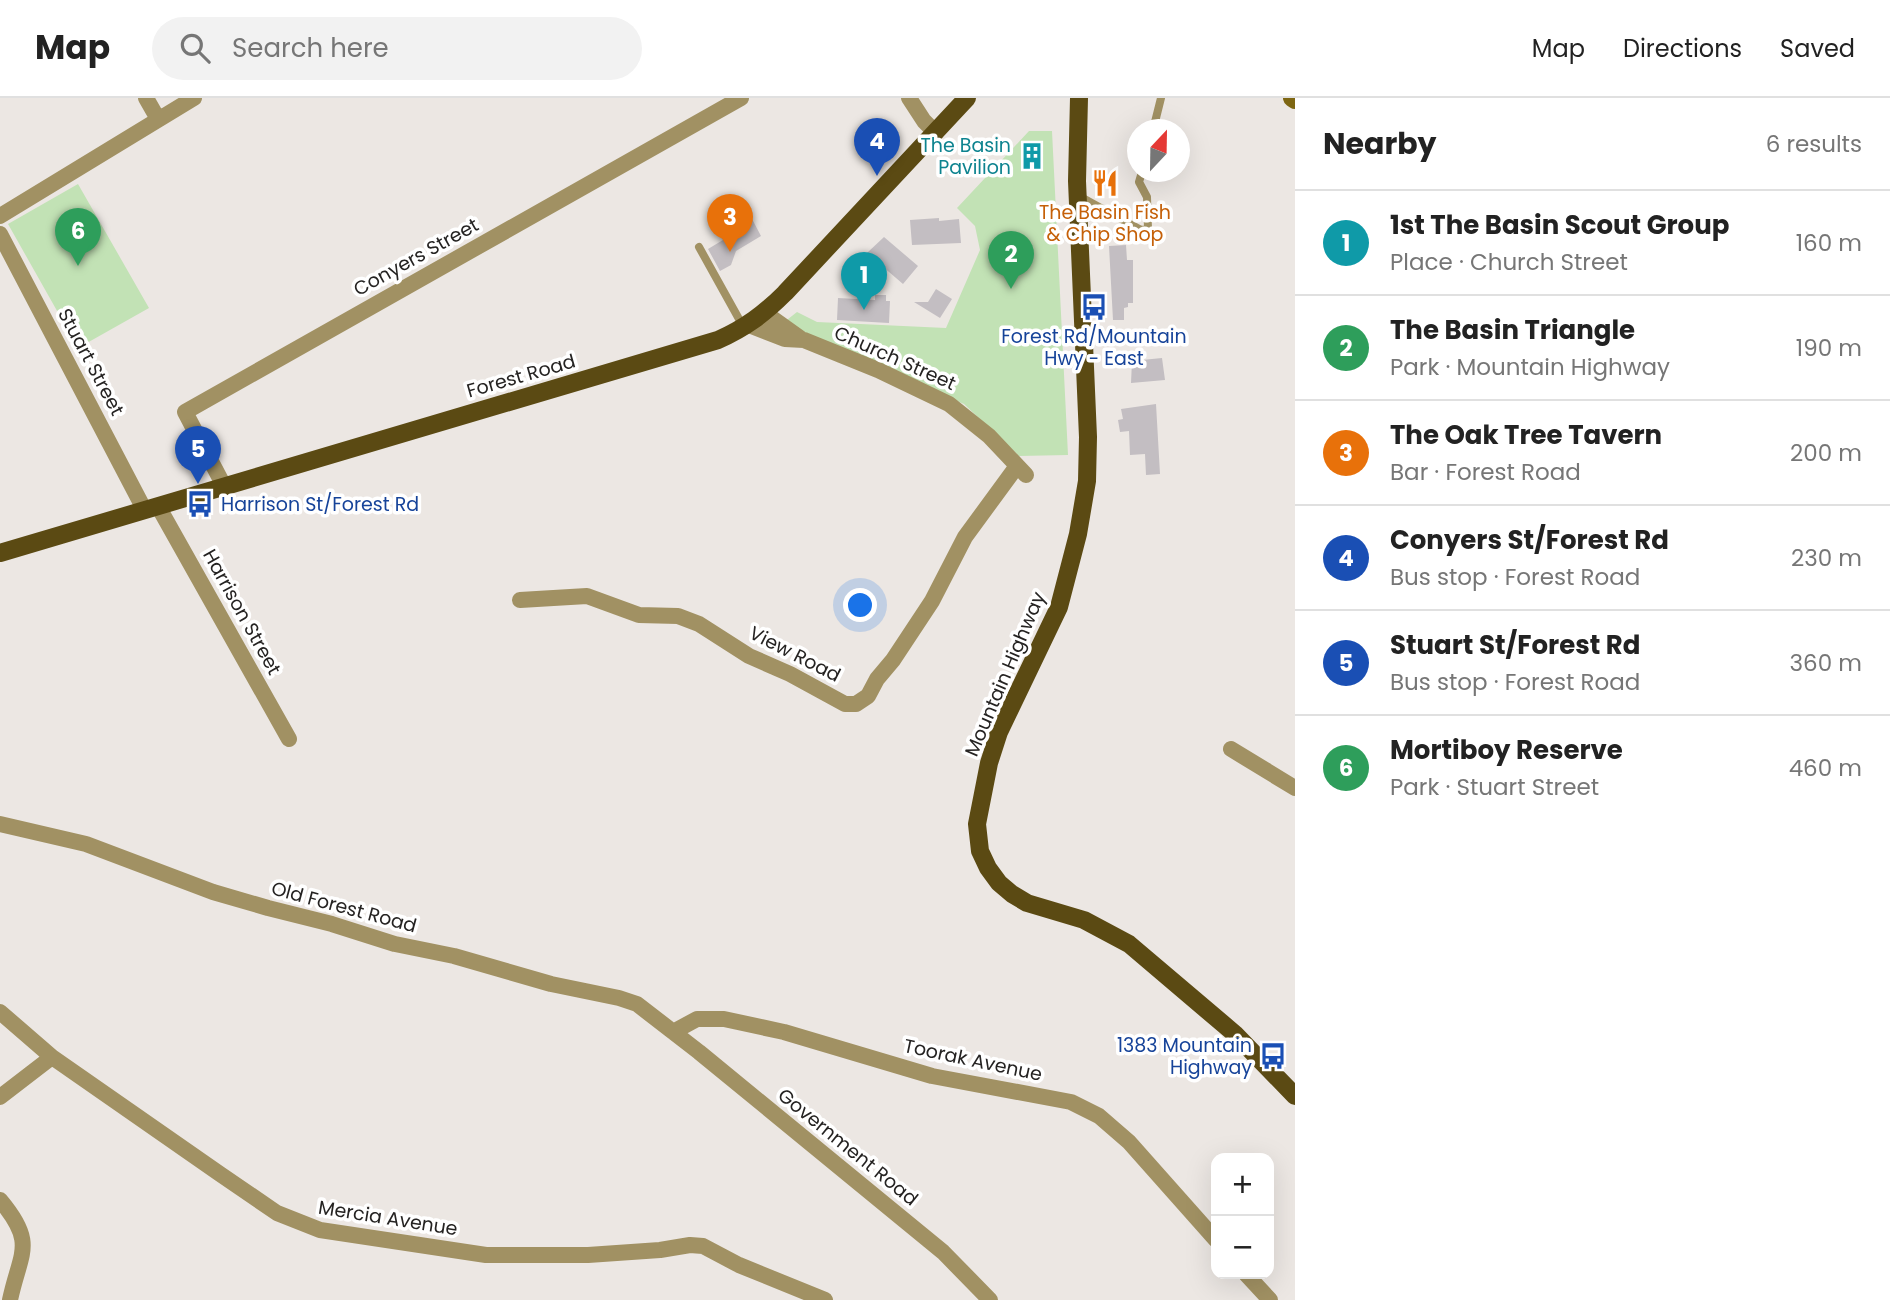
<!DOCTYPE html>
<meta charset="utf-8">
<style>
body{margin:0;font-family:Poppins,sans-serif;background:#f2f2f2;color:#222}
.controls{position:absolute;right:21px;bottom:21px;display:grid;overflow:hidden;border-radius:14px;box-shadow:0 7px 28px #0002}
.controls button{width:63px;height:63px;display:grid;place-items:center;padding:0;border:0;border-bottom:2px solid #e0e0e0;background:#fff;color:#222;font:35px sans-serif}
.compass{position:absolute;left:1127px;top:21px;width:63px;height:63px;border-radius:50%;background:#fff;box-shadow:0 7px 28px #0002;rotate:22deg}
.you{position:absolute;left:861px;top:508px;width:24px;height:24px;margin:-18px;border:5px solid #fff;border-radius:50%;background:#1a73e8;box-shadow:0 0 0 10px #1a73e833}
.badge{display:grid;place-items:center;width:46px;height:46px;border-radius:50%;background:#c53a21;color:#fff;font-size:23px;font-weight:700}
.pin{position:absolute;translate:-50% -58px;filter:drop-shadow(0 2px 4px #0008)}
.pin::after{content:'';position:absolute;top:37px;width:24px;height:21px;background:inherit;clip-path:polygon(0 0,100% 0,50% 100%)}
.list{margin:0;padding:0;list-style:none}
h2{display:flex;justify-content:space-between;align-items:center;height:91px;margin:0;padding:0 28px;font-size:30px}
h2 small{font-size:23px;font-weight:400;color:#767676}
.list li{display:grid;grid-template-columns:46px 1fr auto;gap:21px;align-items:center;box-sizing:border-box;height:105px;padding:0 28px;border-top:2px solid #e0e0e0}
.list b{display:block;font-size:26px;white-space:nowrap}
.list p{margin:0;font-size:23px;white-space:nowrap;color:#767676}
.list em{font-size:23px;font-style:normal;color:#767676}
.icon{flex:none;width:38px;height:38px;fill:none;stroke:currentColor;stroke-width:2;stroke-linecap:round;stroke-linejoin:round}
.map{position:relative;flex:none;width:1295px;height:1202px;overflow:hidden}
header{display:flex;align-items:center;gap:42px;box-sizing:border-box;height:98px;padding:0 35px;background:#fff;border-bottom:2px solid #e0e0e0}
header strong{font-size:33px}
nav{display:flex;gap:38px;margin-inline-start:auto;font-size:24px}
.search{width:490px;height:63px;background:#f2f2f2;display:flex;align-items:center;gap:18px;box-sizing:border-box;padding:0 24px;border-radius:38px;color:#767676;font-size:26px}
main{display:flex}
aside{flex:1;background:#fff}
.map>svg:first-child{display:block}
</style>
<header>
<strong>Map</strong>
<div class="search"><svg class="icon" aria-label="search" viewBox="0 0 24 24"><circle cx="10" cy="10" r="6"/><path d="M15 15l6 6"/></svg>Search here</div>
<nav><a>Map</a><a>Directions</a><a>Saved</a></nav>
</header>
<main>
<div class="map">
<svg width="1295" height="1202" viewBox="0 0 1295 1202">
<rect width="100%" height="100%" fill="#ece7e3"/>
<path fill="#c2e2b5" d="M1029,33H1052L1068,357L1019,358L964,306L783,225L797,214L817,224L946,230L980,152L975,128L957,110Z
M78,86L149,210L78,250L8,126Z"/>
<path fill="#c3bec2" d="M1029,51L1039,56L1041,71L1022,63Z
M751,119L761,138L736,153L731,167L720,173L708,151L723,142L720,136Z
M939,120V123L959,121L961,145L912,147L910,122Z
M884,139L918,168L903,186L867,155Z
M1126,147L1127,162H1133V205H1128V209L1124,210V222H1113L1109,148Z
M936,191L952,201L940,220L914,204H928Z
M875,197H886V203H890L889,225L837,222L838,200L875,202Z
M1162,260L1165,282L1131,285L1132,263Z
M1156,306L1160,376L1146,377L1145,356L1130,357L1129,333L1120,334L1118,322L1123,321L1121,311Z"/>
<g fill="none" stroke-linecap="round" stroke-linejoin="round">
<path stroke="#a19163" stroke-width="8" d="M1153,32L1161,0
M1079,98L1141,132L1148,131L1147,99L1139,84L1142,74
M699,149L744,230"/>
<path stroke="#a19163" stroke-width="16" d="M146,0L158,21
M909,0L924,23L936,35
M0,118L194,0
M0,136L144,411
M765,215L800,240
M749,227L785,241L804,242L878,272L949,306L989,338L1026,377
M224,388L185,314L741,0
M158,408L289,641
M520,502L587,498L639,517L678,518L699,526L749,558L790,576L845,606H856L868,598L877,581L893,562L932,503L965,439L1017,368
M1231,651L1295,690
M0,726L86,746L213,794L268,810L332,826L395,846L454,858L551,886L619,900L637,906L699,954L943,1154L990,1202
M0,914L52,959L220,1076L277,1115L320,1132L486,1157H588L660,1152L690,1147L703,1148L739,1167L825,1202
M673,934L697,921H724L784,934L932,978L1071,1004L1099,1018L1129,1044L1216,1142
M0,999L52,959
M0,1102C37,1146 20,1154 10,1202
M1246,1176L1270,1202"/>
<path stroke="#7e6612" stroke-width="18" d="M1292,0L1295,2"/>
<path stroke="#5b4a13" stroke-width="18" d="M1079,0L1077,83L1088,339L1087,383L1078,436L1059,509L999,634L989,665L977,726L980,753L988,770L999,785L1012,796L1027,805L1084,822L1129,846L1235,936L1295,998
M0,455L718,242C745,230 764,216 785,195L967,0"/>
</g>
<defs>
<symbol id="building-bare" viewBox="-9 -9 18 18"><path d="M-4-6H4V6H1V3H-1V6H-4ZM-2.5-4.3h1.7v1.8h-1.7ZM.8-4.3h1.7v1.8H.8ZM-2.5-1h1.7V.8h-1.7ZM.8-1h1.7V.8H.8Z" fill="#0f9aa8" stroke="#fff" stroke-width="2.5" paint-order="stroke"/></symbol>
<symbol id="restaurant-bare" viewBox="-9 -9 18 18"><path d="M-5-6h1v4h1v-4h1v4h1v-4h1v5L-1.5 .5V6h-2V.5L-5-1ZM5-6V6H3V1.5H1.5Q1.5-4 5-6Z" fill="#e8710a" stroke="#fff" stroke-width="2.5" paint-order="stroke"/></symbol>
<symbol id="bus-bare" viewBox="-9 -9 18 18"><path d="M-5-6H5V4H4V6H2V4H-2V6H-4V4H-5ZM-3.5-4V0h7V-4ZM-3.5 1.2v1.5H-2V1.2ZM2 1.2v1.5H3.5V1.2Z" fill="#1a4fb4" stroke="#fff" stroke-width="2.5" paint-order="stroke"/></symbol>
</defs>
<g fill-rule="evenodd">
<use href="#building-bare" x="1013" y="39" width="38" height="38"/>
<use href="#restaurant-bare" x="1086" y="66" width="38" height="38"/>
<use href="#bus-bare" x="1075" y="190" width="38" height="38"/>
<use href="#bus-bare" x="181" y="387" width="38" height="38"/>
<use href="#bus-bare" x="1254" y="939" width="38" height="38"/>
</g>
<g text-anchor="middle" dominant-baseline="central" stroke-width="7" stroke-linejoin="round" paint-order="stroke">
<g font-size="19" fill="#0d838f" stroke="#fff" text-anchor="end">
<text x="1011" y="47">The Basin<tspan x="1011" dy="22">Pavilion</tspan></text>
</g>
<g font-size="19" fill="#c56008" stroke="#fff">
<text x="1105" y="114">The Basin Fish<tspan x="1105" dy="22">&amp; Chip Shop</tspan></text>
</g>
<g font-size="19" fill="#252322" stroke="#fff">
<text transform="translate(416 159) rotate(-29)">Conyers Street</text>
<text transform="translate(895 260) rotate(24)">Church Street</text>
<text transform="translate(91 264) rotate(62)">Stuart Street</text>
<text transform="translate(521 278) rotate(-16)">Forest Road</text>
<text transform="translate(242 514) rotate(61)">Harrison Street</text>
<text transform="translate(795 556) rotate(27)">View Road</text>
<text transform="translate(1005 576) rotate(-67)">Mountain Highway</text>
<text transform="translate(344 809) rotate(15)">Old Forest Road</text>
<text transform="translate(973 962) rotate(12)">Toorak Avenue</text>
<text transform="translate(848 1049) rotate(39)">Government Road</text>
<text transform="translate(388 1120) rotate(9)">Mercia Avenue</text>
</g>
<g font-size="19" fill="#164399" stroke="#fff">
<text x="1094" y="238">Forest Rd/Mountain<tspan x="1094" dy="22">Hwy - East</tspan></text>
<text x="221" y="406" text-anchor="start">Harrison St/Forest Rd</text>
<text x="1252" y="947" text-anchor="end">1383 Mountain<tspan x="1252" dy="22">Highway</tspan></text>
</g>
</g>
</svg>
<div class="controls">
<button>+</button>
<button>−</button>
</div>
<svg class="compass" viewBox="-18 -18 36 36"><path d="M0-13l5 13h-10z" fill="#e53935"/><path d="M0 13l5-13h-10z" fill="#767676"/></svg>
<div class="you"></div>
<div class="pin badge" style="left:864px;top:212px;background:#0f9aa8">1</div>
<div class="pin badge" style="left:1011px;top:191px;background:#2e9e5b">2</div>
<div class="pin badge" style="left:730px;top:154px;background:#e8710a">3</div>
<div class="pin badge" style="left:877px;top:78px;background:#1a4fb4">4</div>
<div class="pin badge" style="left:198px;top:386px;background:#1a4fb4">5</div>
<div class="pin badge" style="left:78px;top:168px;background:#2e9e5b">6</div>
</div>
<aside>
<h2>Nearby<small>6 results</small></h2>
<ul class="list">
<li><span class="badge" style="background:#0f9aa8">1</span><div><b>1st The Basin Scout Group</b><p>Place · Church Street</p></div><em>160 m</em></li>
<li><span class="badge" style="background:#2e9e5b">2</span><div><b>The Basin Triangle</b><p>Park · Mountain Highway</p></div><em>190 m</em></li>
<li><span class="badge" style="background:#e8710a">3</span><div><b>The Oak Tree Tavern</b><p>Bar · Forest Road</p></div><em>200 m</em></li>
<li><span class="badge" style="background:#1a4fb4">4</span><div><b>Conyers St/Forest Rd</b><p>Bus stop · Forest Road</p></div><em>230 m</em></li>
<li><span class="badge" style="background:#1a4fb4">5</span><div><b>Stuart St/Forest Rd</b><p>Bus stop · Forest Road</p></div><em>360 m</em></li>
<li><span class="badge" style="background:#2e9e5b">6</span><div><b>Mortiboy Reserve</b><p>Park · Stuart Street</p></div><em>460 m</em></li>
</ul>
</aside>
</main>
